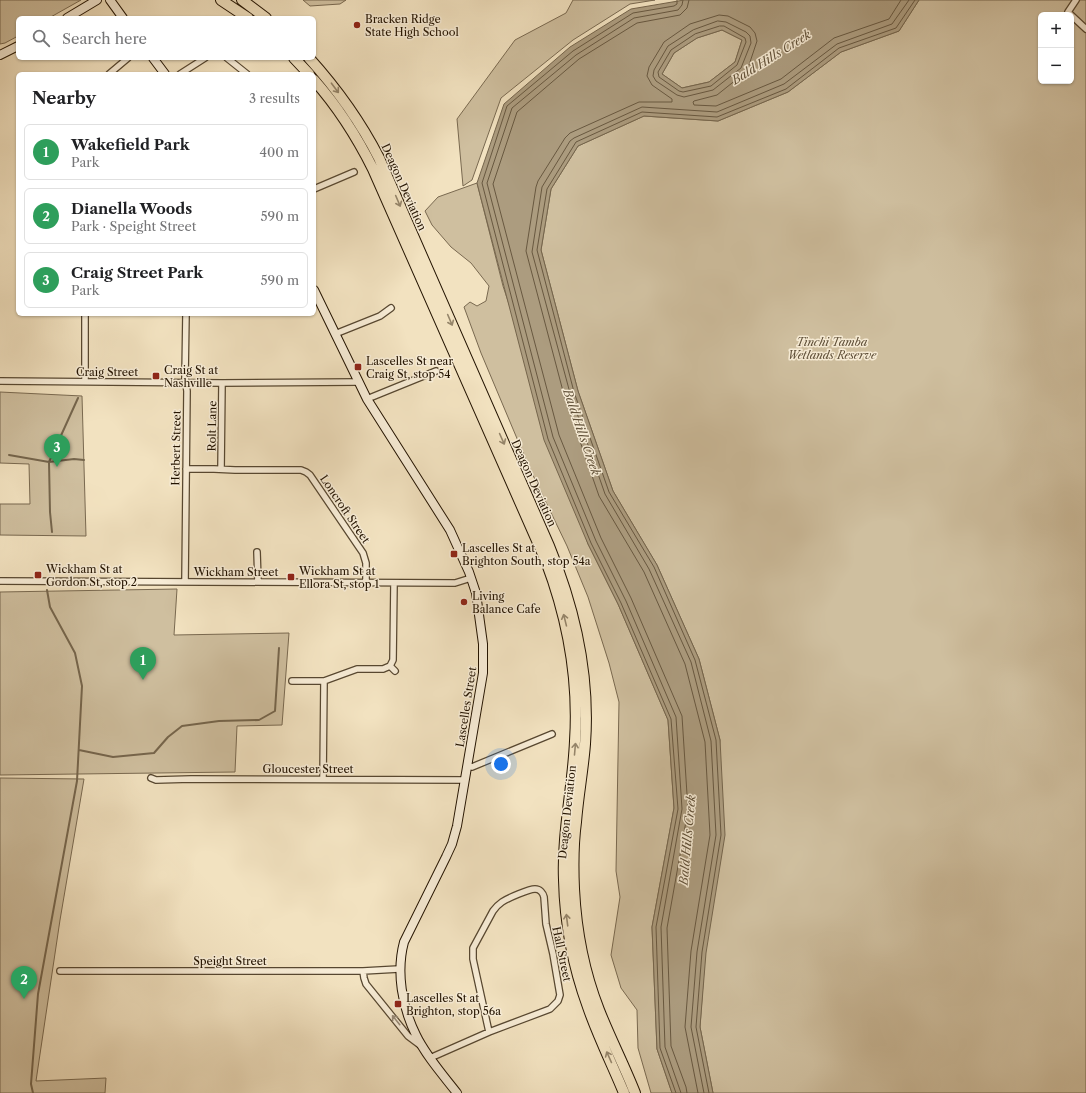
<!DOCTYPE html>
<meta charset="utf-8">
<style>
body{margin:0;font-family:"Libre Caslon Text",serif;background:#f6f6f6;color:#202124}
.controls{position:absolute;right:12px;top:12px;display:grid;overflow:hidden;border-radius:6px;box-shadow:0 1px 3px #0004}
.controls button{width:36px;height:36px;display:grid;place-items:center;padding:0;border:0;border-bottom:1px solid #e0e0e0;background:#fff;color:#202124;font:20px sans-serif}
.you{position:absolute;left:501px;top:764px;width:14px;height:14px;margin:-10px;border:3px solid #fff;border-radius:50%;background:#1a73e8;box-shadow:0 0 0 6px #1a73e833}
.badge{display:grid;place-items:center;width:26px;height:26px;border-radius:50%;background:#2563eb;color:#fff;font-size:13px;font-weight:700}
.pin{position:absolute;translate:-50% -33px;filter:drop-shadow(0 1px 2px #0008)}
.pin::after{content:'';position:absolute;top:21px;width:14px;height:12px;background:inherit;clip-path:polygon(0 0,100% 0,50% 100%)}
.list{margin:0;padding:0;list-style:none}
h2{display:flex;justify-content:space-between;align-items:center;height:52px;margin:0;padding:0 16px;font-size:17px}
h2 small{font-size:13px;font-weight:400;color:#757577}
.list li{display:grid;grid-template-columns:26px 1fr auto;gap:12px;align-items:center;box-sizing:border-box;height:56px;margin:0 8px 8px;padding:0 8px;border:1px solid #e0e0e0;border-radius:6px}
.list b{display:block;font-size:15px;white-space:nowrap}
.list p{margin:0;font-size:13px;white-space:nowrap;color:#757577}
.list em{font-size:13px;font-style:normal;color:#757577}
.icon{flex:none;width:22px;height:22px;fill:none;stroke:currentColor;stroke-width:2;stroke-linecap:round;stroke-linejoin:round}
.map{position:relative;flex:none;width:1086px;height:1093px;overflow:hidden}
.search{position:absolute;background:#fff;box-shadow:0 1px 3px #0004;left:16px;top:16px;width:300px;height:44px;display:flex;align-items:center;gap:10px;box-sizing:border-box;padding:0 14px;border-radius:6px;color:#757577;font-size:15px}
.panel{position:absolute;background:#fff;box-shadow:0 1px 3px #0004;left:16px;top:72px;width:300px;height:244px;border-radius:6px}
.map>svg:first-child{display:block}
</style>
<div class="map">
<svg width="1086" height="1093" viewBox="0 0 1086 1093">
<rect width="100%" height="100%" fill="#f2e2c0"/>
<filter id="stains"><feTurbulence type="fractalNoise" baseFrequency=".005" numOctaves="4"/><feColorMatrix values="0 0 0 0 .2 0 0 0 0 .09 0 0 0 0 .02 0 0 0 .5 -.17"/></filter>
<radialGradient id="worn" r=".72"><stop offset=".6" stop-color="#630" stop-opacity="0"/><stop offset="1" stop-color="#630" stop-opacity=".3"/></radialGradient>
<path fill="#cfbf9f" stroke="#796950" fill-rule="evenodd" d="M0,0H81L49,18H18V36L5,43L0,44Z
M303,0H346L340,4L310,6Z
M573,0H655L630,4L573,40L501,98L472,180L463,186L457,119L515,40L566,13Z
M919,0H1086V1093H713L700,1027L720,740L699,659L657,565L613,491L578,391L541,250L551,189L578,146L644,116L718,121L788,92L841,52L899,31ZM1041,15H1071V81H1041Z
M722,30L742,40L735,62L709,82L682,88L662,74L674,53L697,38Z
M477,183L503,286L588,544L618,604L668,720L674,808L652,927L657,1049L672,1093H651L638,1048L637,1010L621,988L611,955L620,897L616,871L619,702L609,663L588,597L567,546L529,467L481,353L464,307L470,302L477,306L486,301L489,286L471,263L451,247L432,225L425,211L438,197Z
M0,392L82,396L86,536L0,535V504H30L29,464L0,463Z
M177,589L174,635L289,633L282,725L237,726L235,772L0,775V592Z
M0,778L84,779L60,920L36,1081L106,1078L105,1093H0Z"/>
<path fill="#ac9c7f" stroke="#75654c" fill-rule="evenodd" d="M684,0H919L899,31L841,52L788,92L718,121L644,116L578,146L551,189L541,250L578,391L613,491L657,565L699,659L720,740L725,835L706,953L700,1027L713,1093H672L657,1049L652,927L674,808L668,720L618,604L588,544L544,440L477,183L504,104L570,47L631,9ZM722,30L742,40L735,62L709,82L682,88L662,74L674,53L697,38Z"/>
<g fill="none" stroke-linecap="round" stroke-linejoin="round">
<path stroke="#685840" stroke-width="1" d="M718,21L726,22L746,32L750,36L751,43L741,68L713,90L684,97L677,95L656,81L653,76L654,70L668,46L693,30Z
M720,26H724L745,38L746,42L737,65L711,86L683,92L679,91L659,77L658,72L671,50L695,34Z
M676,1093L660,1048L656,927L678,809L671,719L621,603L591,543L548,439L482,183L507,106L573,51L633,13L674,6L677,4V0
M681,1093L665,1047L661,927L682,809L676,717L626,601L596,541L553,437L487,183L512,108L576,55L634,18L678,10L682,5L683,0
M687,1093L686,1087L671,1046L667,928L688,810L682,716L631,598L601,538L559,435L493,184L517,112L579,59L637,23L680,15L687,8L689,0
M698,1093L685,1027L691,951L710,835L705,742L685,664L644,572L599,496L564,395L526,251L536,187L538,181L565,138L570,133L639,102H672V99L652,85L647,76L649,67L664,42L690,24L719,15L728,16L750,27L755,33L757,41L747,71L717,95L694,101L693,102L694,105L716,106L781,79L834,38L889,19L901,0
M704,1093L691,1027L697,952L716,835L711,741L691,662L649,569L605,494L570,393L532,252L542,187L570,141L574,138L642,107L717,112L784,84L837,44L892,24L909,0
M709,1093L696,1027L702,952L721,835L716,740L695,660L654,567L609,492L574,392L537,250L547,189L576,142L642,112L717,117L786,89L839,48L896,28L915,0"/>
<path stroke="#75654c" stroke-width="2" d="M9,455L49,462L74,459L84,460
M52,532L50,512L49,462L78,398
M79,750L113,757L154,753L168,737L182,726L219,721L259,720L275,711L279,648
M33,1093L31,1084L38,994L77,781L82,686L75,653L50,607L47,590"/>
<defs>
<path id="street" d="M1071,15L1086,29
M1071,15L1068,12L1076,0
M227,58L247,74
M109,74L128,58
M180,74L205,58
M314,189L354,172
M335,334L380,316L391,308
M0,381L222,383L357,382
M85,382V314
M367,399L436,371
M186,469H214L235,470H301L306,472L310,475L363,553L366,563V583
M221,469L222,383
M257,552L258,582
M0,581L455,583L471,578
M185,582L187,391L185,377L186,314
M390,666L395,671
M292,681H324L357,669H383L390,666L393,660L394,583
M468,766L472,767L552,734
M151,778L156,780L191,779L465,780
M323,779L324,681
M60,971H363L399,969
M363,971L364,978L366,984L408,1036L420,1045
M430,1058L489,1032L550,1009L558,1001L560,995L553,954L546,924L544,897C543,893 540,889 535,889C529,889 508,898 502,902C499,904 496,907 493,911L473,948V959L489,1032"/>
<path id="secondary" d="M110,0L123,18
M67,18L97,0
M0,55L18,46
M153,58L165,74
M314,290L367,399L450,530L469,572L476,593L483,644V673L457,826L452,844L446,857L404,942C396,972 402,1007 416,1035C426,1056 443,1075 457,1093"/>
<path id="highway" d="M221,0L248,18
M242,0L266,18
M294,58L309,74
M309,58C337,89 360,121 379,158L549,546C575,609 590,675 585,744C583,770 578,796 576,822C573,844 573,866 574,889C576,929 584,972 599,1010C610,1038 624,1065 635,1093
M314,80C338,107 357,137 373,169L546,561C568,619 579,679 575,741C573,788 562,833 564,880C565,923 573,966 588,1007C598,1036 612,1064 624,1093"/>
</defs>
<use href="#street" stroke="#574730" stroke-width="8"/>
<use href="#secondary" stroke="#231300" stroke-width="10"/>
<use href="#highway" stroke="#231300" stroke-width="12"/>
<use href="#street" stroke="#f7ecd6" stroke-width="5.5"/>
<use href="#secondary" stroke="#f7ecd6" stroke-width="8"/>
<use href="#highway" stroke="#f2e2c0" stroke-width="10"/>
</g>
<defs><path id="oneway-shaft" d="M-6 0H5M1.5-3L5.5 0L1.5 3" fill="none" stroke-width="1.6" stroke-linecap="round" stroke-linejoin="round"/></defs>
<g stroke="#95856a">
<use href="#oneway-shaft" transform="translate(335 88) rotate(53)"/>
<use href="#oneway-shaft" transform="translate(398 201) rotate(67)"/>
<use href="#oneway-shaft" transform="translate(450 320) rotate(67)"/>
<use href="#oneway-shaft" transform="translate(502 439) rotate(66)"/>
<use href="#oneway-shaft" transform="translate(565 620) rotate(-104)"/>
<use href="#oneway-shaft" transform="translate(575 749) rotate(-85)"/>
<use href="#oneway-shaft" transform="translate(567 920) rotate(-97)"/>
<use href="#oneway-shaft" transform="translate(609 1057) rotate(-114)"/>
</g>
<use stroke="#988a76" href="#oneway-shaft" transform="translate(396 1020) rotate(-129)"/>
<g fill="#8f2418" stroke="#f7ecd6" stroke-width="1.5">
<circle cx="357" cy="25" r="4"/>
<rect x="354" y="363" width="8" height="8" rx="2"/>
<rect x="152" y="372" width="8" height="8" rx="2"/>
<rect x="450" y="550" width="8" height="8" rx="2"/>
<rect x="34" y="571" width="8" height="8" rx="2"/>
<rect x="287" y="573" width="8" height="8" rx="2"/>
<circle cx="464" cy="602" r="4"/>
<rect x="394" y="1000" width="8" height="8" rx="2"/>
</g>
<g text-anchor="middle" dominant-baseline="central" stroke-width="3" stroke-linejoin="round" paint-order="stroke">
<g font-size="11" fill="#231300" stroke="#f7ecd6" text-anchor="start">
<text x="365" y="19">Bracken Ridge<tspan x="365" dy="13">State High School</tspan></text>
<text x="366" y="361">Lascelles St near<tspan x="366" dy="13">Craig St, stop 54</tspan></text>
<text x="164" y="370">Craig St at<tspan x="164" dy="13">Nashville</tspan></text>
<text x="462" y="548">Lascelles St at<tspan x="462" dy="13">Brighton South, stop 54a</tspan></text>
<text x="46" y="569">Wickham St at<tspan x="46" dy="13">Gordon St, stop 2</tspan></text>
<text x="299" y="571">Wickham St at<tspan x="299" dy="13">Ellora St, stop 1</tspan></text>
<text x="472" y="596">Living<tspan x="472" dy="13">Balance Cafe</tspan></text>
<text x="406" y="998">Lascelles St at<tspan x="406" dy="13">Brighton, stop 56a</tspan></text>
</g>
<g font-size="11" fill="#231300" stroke="#f7ecd6">
<text transform="translate(404 187) rotate(66)">Deagon Deviation</text>
<text x="107" y="372">Craig Street</text>
<text transform="translate(212 426) rotate(-89)">Rolt Lane</text>
<text transform="translate(176 448) rotate(-89)">Herbert Street</text>
<text transform="translate(534 483) rotate(66)">Deagon Deviation</text>
<text transform="translate(345 509) rotate(56)">Loncroft Street</text>
<text x="236" y="572">Wickham Street</text>
<text transform="translate(466 707) rotate(-81)">Lascelles Street</text>
<text x="308" y="769">Gloucester Street</text>
<text transform="translate(567 812) rotate(-84)">Deagon Deviation</text>
<text transform="translate(562 954) rotate(78)">Hall Street</text>
<text x="230" y="961">Speight Street</text>
</g>
<g font-size="11" font-style="italic" fill="#5f4f38" stroke="#f7ecd6">
<text x="832" y="342">Tinchi Tamba<tspan x="832" dy="13">Wetlands Reserve</tspan></text>
</g>
<g font-size="12" font-style="italic" fill="#615139" stroke="#f7ecd6">
<text transform="translate(771 57) rotate(-32)">Bald Hills Creek</text>
<text transform="translate(582 432) rotate(71)">Bald Hills Creek</text>
<text transform="translate(687 840) rotate(-85)">Bald Hills Creek</text>
</g>
</g>
<rect width="100%" height="100%" filter="url(#stains)"/>
<rect width="100%" height="100%" fill="url(#worn)"/>
</svg>
<div class="controls">
<button>+</button>
<button>−</button>
</div>
<div class="you"></div>
<div class="pin badge" style="left:143px;top:680px;background:#2e9e5b">1</div>
<div class="pin badge" style="left:24px;top:999px;background:#2e9e5b">2</div>
<div class="pin badge" style="left:57px;top:467px;background:#2e9e5b">3</div>
<div class="search"><svg class="icon" aria-label="search" viewBox="0 0 24 24"><circle cx="10" cy="10" r="6"/><path d="M15 15l6 6"/></svg>Search here</div>
<section class="panel">
<h2>Nearby<small>3 results</small></h2>
<ul class="list">
<li><span class="badge" style="background:#2e9e5b">1</span><div><b>Wakefield Park</b><p>Park</p></div><em>400 m</em></li>
<li><span class="badge" style="background:#2e9e5b">2</span><div><b>Dianella Woods</b><p>Park · Speight Street</p></div><em>590 m</em></li>
<li><span class="badge" style="background:#2e9e5b">3</span><div><b>Craig Street Park</b><p>Park</p></div><em>590 m</em></li>
</ul>
</section>
</div>
